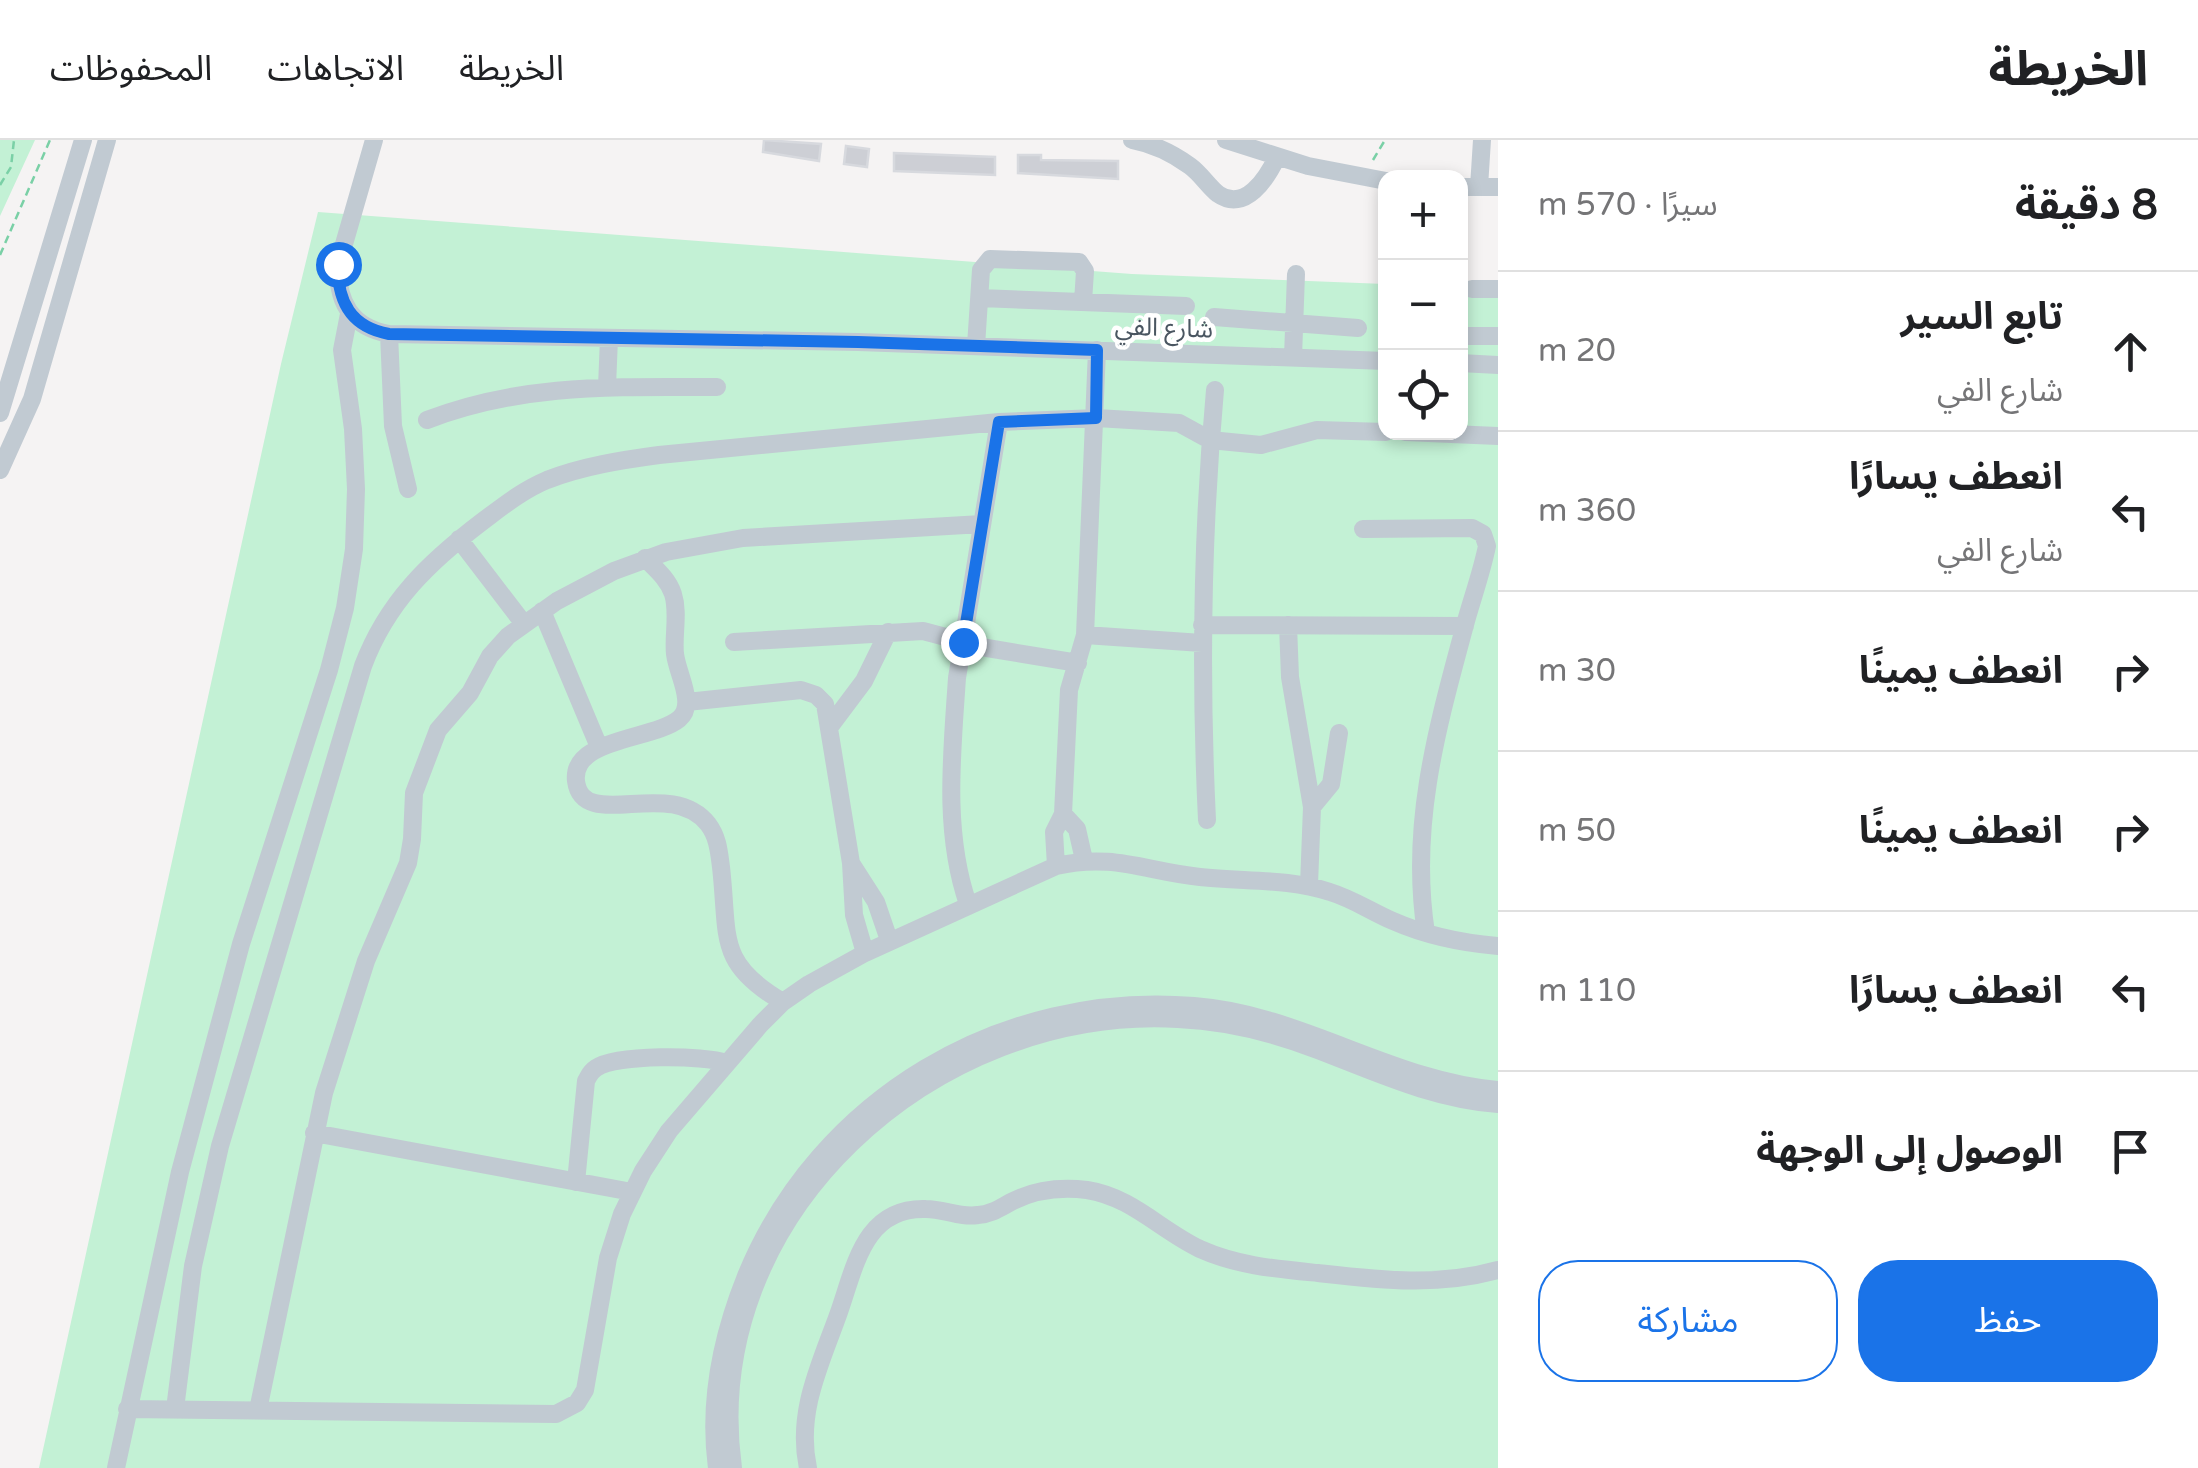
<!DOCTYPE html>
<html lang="ar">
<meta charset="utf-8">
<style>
body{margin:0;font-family:"Varela Round","Noto Sans Arabic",sans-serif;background:#f6f6f6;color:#202124;direction:rtl}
.controls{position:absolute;right:30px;top:30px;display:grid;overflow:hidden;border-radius:20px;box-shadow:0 5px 15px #0003}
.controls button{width:90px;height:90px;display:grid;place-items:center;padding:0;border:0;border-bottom:2px solid #e0e0e0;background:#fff;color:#202124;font:50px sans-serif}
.stop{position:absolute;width:30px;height:30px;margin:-22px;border:8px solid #1a73e8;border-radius:50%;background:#fff}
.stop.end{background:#1a73e8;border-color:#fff;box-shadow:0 2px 10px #0008}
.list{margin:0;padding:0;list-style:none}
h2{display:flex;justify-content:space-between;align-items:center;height:130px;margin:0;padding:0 40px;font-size:42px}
h2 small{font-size:32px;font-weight:400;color:#757577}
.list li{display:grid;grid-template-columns:65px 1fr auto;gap:30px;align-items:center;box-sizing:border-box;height:160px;padding:0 40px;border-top:2px solid #e0e0e0}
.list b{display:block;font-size:38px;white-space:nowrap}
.list p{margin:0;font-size:32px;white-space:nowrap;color:#757577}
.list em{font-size:32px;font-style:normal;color:#757577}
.actions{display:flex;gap:20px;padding:30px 40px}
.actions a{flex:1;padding:22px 0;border:2px solid #1a73e8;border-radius:40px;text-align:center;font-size:35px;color:#1a73e8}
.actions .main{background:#1a73e8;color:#fff}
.icon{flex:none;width:55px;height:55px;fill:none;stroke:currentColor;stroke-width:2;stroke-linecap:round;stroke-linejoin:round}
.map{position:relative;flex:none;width:1498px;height:1328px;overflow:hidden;direction:ltr}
header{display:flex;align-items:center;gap:60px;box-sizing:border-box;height:140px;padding:0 50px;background:#fff;border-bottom:2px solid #e0e0e0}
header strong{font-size:48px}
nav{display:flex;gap:55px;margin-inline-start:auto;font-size:35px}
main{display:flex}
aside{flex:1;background:#fff}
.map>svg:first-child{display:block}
</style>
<header>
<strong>الخريطة</strong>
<nav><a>الخريطة</a><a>الاتجاهات</a><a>المحفوظات</a></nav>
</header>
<main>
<aside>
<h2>8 دقيقة<small>سيرًا · 570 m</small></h2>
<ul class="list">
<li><svg class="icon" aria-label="ahead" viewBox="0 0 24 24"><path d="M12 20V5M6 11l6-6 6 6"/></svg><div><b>تابع السير</b><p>شارع الفي</p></div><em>20 m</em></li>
<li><svg class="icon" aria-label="left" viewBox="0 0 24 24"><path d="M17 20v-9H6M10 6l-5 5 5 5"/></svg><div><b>انعطف يسارًا</b><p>شارع الفي</p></div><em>360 m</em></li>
<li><svg class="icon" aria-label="right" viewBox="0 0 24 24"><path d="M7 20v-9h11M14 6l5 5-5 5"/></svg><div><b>انعطف يمينًا</b></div><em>30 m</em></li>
<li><svg class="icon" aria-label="right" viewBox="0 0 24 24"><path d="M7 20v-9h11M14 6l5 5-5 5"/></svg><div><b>انعطف يمينًا</b></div><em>50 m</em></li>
<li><svg class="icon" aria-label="left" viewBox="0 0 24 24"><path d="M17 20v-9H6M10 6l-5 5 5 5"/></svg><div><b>انعطف يسارًا</b></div><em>110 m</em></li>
<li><svg class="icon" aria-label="arrive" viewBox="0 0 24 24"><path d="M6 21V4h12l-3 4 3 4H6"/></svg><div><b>الوصول إلى الوجهة</b></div></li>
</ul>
<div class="actions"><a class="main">حفظ</a><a>مشاركة</a></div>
</aside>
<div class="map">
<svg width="1498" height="1328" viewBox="0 0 1498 1328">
<rect width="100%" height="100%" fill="#f5f3f3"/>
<path fill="#c3f1d5" d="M0,0H35L0,76Z
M318,72L1132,134L1385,144L1386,292H1460L1461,147L1498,148V1328H39L281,224Z"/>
<path fill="#cdcfd5" stroke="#d7d9de" stroke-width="2.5" d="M764,0L821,4L819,21L763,12Z
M846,6L869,9L867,27L844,24Z
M894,13L995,17V35L894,31Z
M1018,15H1041V20L1118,21V39L1018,33Z"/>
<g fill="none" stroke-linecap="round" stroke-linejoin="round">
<path stroke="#7ad0a6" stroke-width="2.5" stroke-dasharray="8 5" stroke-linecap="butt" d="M1373,20L1385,0
M0,45L11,27L14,0
M0,115L50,0"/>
<path stroke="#c1cad2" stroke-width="18" d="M374,0L338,125C337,162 351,187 389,194L858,202L1386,221
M1132,0C1153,4 1172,13 1190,26C1201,34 1208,46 1218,54C1245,73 1267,38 1277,17
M1226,0L1308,26L1386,41
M1460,47H1498
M1479,47L1482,0
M1472,149H1498
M980,158L1186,166
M1214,177L1358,188
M389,194L393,286L408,349
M1466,196H1498
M976,206L981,130L990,119L1079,122L1085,131L1083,162
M1293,217L1296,134
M1460,223L1498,225
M607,247L609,198
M0,273L83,0
M427,280C524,243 614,247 717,247
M1405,292L1498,296
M0,330L32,259L107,0
M1363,389L1472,388L1483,394L1487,406C1482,431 1473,456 1466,481C1438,585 1409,684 1426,793
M459,399L524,484
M645,418C656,429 668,439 673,454C679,473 673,495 675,514C677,529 685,544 686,558C687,566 685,574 679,579C653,600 571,598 576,641C583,693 670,636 708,684C718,697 719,712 721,727C729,797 716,823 783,862
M542,471L599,607
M1202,485L1465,486
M1288,485L1290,537L1312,667L1309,745
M1085,495L1202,503
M734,502L923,491L987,508L1078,523
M687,562L801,550L816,555L825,564L851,723L854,775L865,813
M831,585L864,541L888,492
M1312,667L1331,644L1339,593
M1063,674L1077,689L1084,720
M1207,680C1200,536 1202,393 1215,250
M851,723L876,762L889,800
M1056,726L1054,692L1063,674L1069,550L1085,495L1097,210
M968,764C943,692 952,613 957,538L999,282
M314,993L632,1052
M576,1042L586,941C590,934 590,932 596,928C617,914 703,915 727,923
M127,1269L556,1274L577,1263L585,1250L608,1118L622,1074L643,1031L669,991L760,885L783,862L809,844L865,813L1056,726C1113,713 1145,731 1200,737C1244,742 1288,738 1330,752C1353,759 1372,772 1393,781C1427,796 1462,803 1498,806
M175,1269L193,1126L220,1006L363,526C387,462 429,422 483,381C503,366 523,350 547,340C583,326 622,320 659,315L999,282L1097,278L1179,283L1210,300L1261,305L1317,290L1386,292
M258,1270L324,953L366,821L408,723L412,699L414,653L438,590L470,553L490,516L508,496L557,461L614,431L666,412L743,398L982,384
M116,1328L180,1032L241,804L329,530L345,468L354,409L356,349L353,289L342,210L349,174
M717,1328C708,1261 721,1198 746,1136C819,958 1002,850 1194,866C1301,874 1391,941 1498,950
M733,1328C698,1075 935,865 1178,879C1225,881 1274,893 1318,910C1378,933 1433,959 1498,964
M808,1328C796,1273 820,1225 838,1175C855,1128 863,1067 926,1069C944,1069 960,1078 978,1075C992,1074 1001,1067 1013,1061C1035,1050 1062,1047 1087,1050C1132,1057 1160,1090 1200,1109C1238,1126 1277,1129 1318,1133C1380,1140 1437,1147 1498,1130"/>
</g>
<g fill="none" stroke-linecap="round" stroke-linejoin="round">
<path stroke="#1a73e8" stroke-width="12" d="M338,124C337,162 351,187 389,194L858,202L1097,210L1096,278L999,282L963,502"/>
</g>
<g text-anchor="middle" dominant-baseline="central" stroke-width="9" stroke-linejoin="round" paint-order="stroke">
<g font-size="25" fill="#4a5661" stroke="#fff">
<text transform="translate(1164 188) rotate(2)">شارع الفي</text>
</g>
</g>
</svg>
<div class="controls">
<button>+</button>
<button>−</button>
<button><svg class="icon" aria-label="locate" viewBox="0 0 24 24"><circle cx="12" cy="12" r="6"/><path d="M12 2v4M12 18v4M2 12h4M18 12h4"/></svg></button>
</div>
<div class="stop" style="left:338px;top:124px"></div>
<div class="stop end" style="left:963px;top:502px"></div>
</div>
</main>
